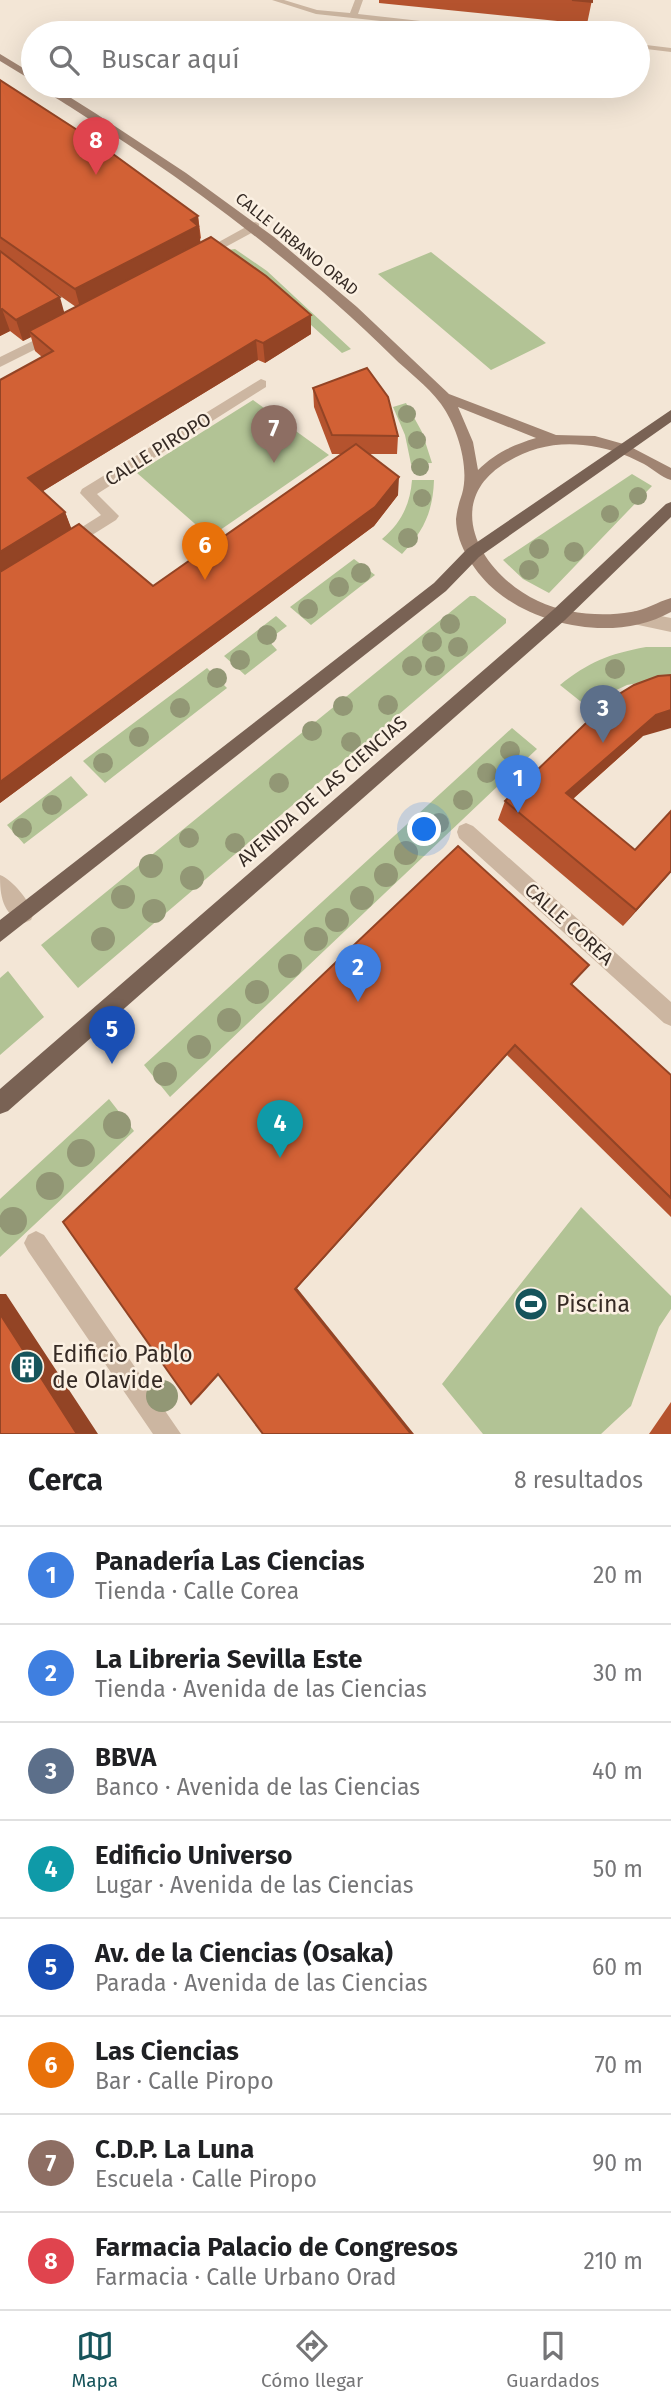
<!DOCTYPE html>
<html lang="es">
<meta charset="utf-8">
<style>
body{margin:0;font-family:"Fira Sans",sans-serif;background:#f6f6f6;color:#202124}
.you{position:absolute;left:425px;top:830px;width:24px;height:24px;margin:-18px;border:5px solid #fff;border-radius:50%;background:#1a73e8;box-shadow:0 0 0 10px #1a73e833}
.badge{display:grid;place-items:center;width:46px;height:46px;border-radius:50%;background:#16545b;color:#fff;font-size:23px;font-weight:700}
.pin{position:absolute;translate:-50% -58px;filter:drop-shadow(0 2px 4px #0008)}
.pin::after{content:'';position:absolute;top:37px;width:24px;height:21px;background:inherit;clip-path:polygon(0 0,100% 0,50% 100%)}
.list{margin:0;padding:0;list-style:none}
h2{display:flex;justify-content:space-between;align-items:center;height:91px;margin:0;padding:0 28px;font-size:30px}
h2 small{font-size:23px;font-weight:400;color:#757577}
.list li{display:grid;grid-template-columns:46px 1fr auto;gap:21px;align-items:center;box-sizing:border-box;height:98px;padding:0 28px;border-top:2px solid #e0e0e0}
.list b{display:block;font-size:26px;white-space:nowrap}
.list p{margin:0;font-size:23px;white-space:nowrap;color:#757577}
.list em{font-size:23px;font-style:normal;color:#757577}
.icon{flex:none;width:38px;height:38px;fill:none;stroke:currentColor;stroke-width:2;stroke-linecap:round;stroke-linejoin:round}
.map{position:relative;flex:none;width:671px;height:1434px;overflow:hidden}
.search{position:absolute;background:#fff;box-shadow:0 7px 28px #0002;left:21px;right:21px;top:21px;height:77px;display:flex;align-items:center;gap:18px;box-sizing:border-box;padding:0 24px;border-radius:38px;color:#757577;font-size:26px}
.sheet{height:875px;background:#fff}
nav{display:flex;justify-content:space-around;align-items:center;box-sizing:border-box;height:98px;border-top:2px solid #e0e0e0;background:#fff;font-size:19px;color:#757577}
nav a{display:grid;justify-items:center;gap:4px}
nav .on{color:#16545b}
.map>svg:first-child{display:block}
</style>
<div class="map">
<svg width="671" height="1434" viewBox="0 0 671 1434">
<rect width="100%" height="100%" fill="#f3e6d6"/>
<path fill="#b2c395" d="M235,249L267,271L351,349L342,353L228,250Z
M431,252L546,343L491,370L378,274Z
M253,400L329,455L210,537L137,473Z
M406,403L422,432L432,463L411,464L405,435L393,407Z
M632,474L652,486L549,593L523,579L503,560Z
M412,480H434C433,511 424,531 402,554L382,539C401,523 410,505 412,480Z
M354,559L375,575L311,625L290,607Z
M470,596H475L506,619V623L78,988L41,945Z
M276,616L287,626L268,640L277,650L245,675L224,656Z
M646,647H671V677L627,685L585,705L560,685C589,662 608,654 646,647Z
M207,668L227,688L105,783L83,761Z
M512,728L537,749L170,1097L144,1065Z
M71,776L88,795L24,844L7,825Z
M8,971L44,1017L0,1055V978Z
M109,1099L134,1131L0,1257V1199Z
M581,1207L671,1296V1309L659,1327L631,1406L601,1434H483L442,1384Z"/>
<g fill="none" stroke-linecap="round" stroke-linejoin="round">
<path fill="#ccb6a1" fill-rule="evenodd" d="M272,0H284L317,10L350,13L355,0H363L358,14L510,31L514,33H491L316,14Z
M638,44L671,48V52L638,48Z"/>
<path fill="#ccb6a1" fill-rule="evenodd" d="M255,222L259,223V229L207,257L197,254Z
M55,330L60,331V337L0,367V357Z
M261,379L266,381V387L97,494L119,516L116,520L73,547H63L60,543L63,539L101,515L80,493L82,489Z
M635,611L671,618V632L629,623L627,618Z
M466,823L473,826L671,1002V1026L664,1023L459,838L457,832L459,826Z
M0,875C13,880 28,900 34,913L31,920L24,923C2,914 0,895 0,875Z
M36,1231L44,1235L181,1434H153L28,1251L24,1243L28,1235Z"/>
<path fill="#a08472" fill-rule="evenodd" d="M0,54L33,74V81L0,61Z
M40,86H52L95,113L186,173L274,237L357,307L449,394L556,435L595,436L627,445L671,468V480C661,477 653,469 644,464C625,454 605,447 583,445C556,442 530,448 507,462C439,502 482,575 538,601C566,614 601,617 631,612C646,610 657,602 671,598V612C619,641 542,629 496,591C477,575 456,546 456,519C457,510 459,502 462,494C470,467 457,426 441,404C427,385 408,372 392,356C316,281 233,216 145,156C122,140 98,125 75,110C63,102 50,95 40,86ZM458,407L536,438C513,445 495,453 478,470L473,442Z"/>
<path fill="#796254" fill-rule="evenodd" d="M671,410V422L479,557L446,591L0,942V920L434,583L467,549Z
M671,502V517L565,620L8,1111L0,1114V1089L553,610L666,504Z"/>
</g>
<g fill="#929775">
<circle cx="407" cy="414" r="9"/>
<circle cx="417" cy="440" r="9"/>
<circle cx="420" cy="467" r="9"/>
<circle cx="638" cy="496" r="9"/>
<circle cx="422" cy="498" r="9"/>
<circle cx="610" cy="514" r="9"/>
<circle cx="408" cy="538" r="10"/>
<circle cx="539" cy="549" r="10"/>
<circle cx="574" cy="552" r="10"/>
<circle cx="529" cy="570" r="10"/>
<circle cx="361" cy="573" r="10"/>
<circle cx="339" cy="587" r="10"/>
<circle cx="308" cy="609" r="10"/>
<circle cx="450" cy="624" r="10"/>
<circle cx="267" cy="635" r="10"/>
<circle cx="432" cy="642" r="10"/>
<circle cx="458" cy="647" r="10"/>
<circle cx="240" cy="660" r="10"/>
<circle cx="412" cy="666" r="10"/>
<circle cx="435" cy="666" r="10"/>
<circle cx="615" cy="669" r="10"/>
<circle cx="217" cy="678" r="10"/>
<circle cx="388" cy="705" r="10"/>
<circle cx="343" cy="706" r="10"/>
<circle cx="180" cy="708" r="10"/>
<circle cx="312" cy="731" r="10"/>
<circle cx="139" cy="737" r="10"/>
<circle cx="351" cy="742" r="10"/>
<circle cx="510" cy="751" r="10"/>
<circle cx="103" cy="763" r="10"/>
<circle cx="487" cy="773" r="10"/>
<circle cx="279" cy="783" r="10"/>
<circle cx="463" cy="800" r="10"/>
<circle cx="52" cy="805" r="10"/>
<circle cx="439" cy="823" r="10"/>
<circle cx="22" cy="828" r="10"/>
<circle cx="189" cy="838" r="10"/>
<circle cx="235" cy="843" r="10"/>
<circle cx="406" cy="853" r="12"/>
<circle cx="151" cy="866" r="12"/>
<circle cx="386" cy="875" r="12"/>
<circle cx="192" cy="878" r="12"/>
<circle cx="123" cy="897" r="12"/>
<circle cx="362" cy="898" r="12"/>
<circle cx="154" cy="911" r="12"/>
<circle cx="337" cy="920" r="12"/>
<circle cx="103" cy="939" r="12"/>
<circle cx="316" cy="939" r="12"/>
<circle cx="290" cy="966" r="12"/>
<circle cx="257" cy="992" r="12"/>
<circle cx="229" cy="1020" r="12"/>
<circle cx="199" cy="1047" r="12"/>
<circle cx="165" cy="1074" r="12"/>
<circle cx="117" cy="1125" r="14"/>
<circle cx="81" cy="1153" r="14"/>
<circle cx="50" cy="1186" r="14"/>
<circle cx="13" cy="1221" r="14"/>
<circle cx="162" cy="1396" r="16"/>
</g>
<path fill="#b5532e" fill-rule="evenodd" d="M379,0H592L587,24L379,3Z
M0,80L198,216L201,238L200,239V242L311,315V334L265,363L258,360L43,491L65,512L71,529L153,586L341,454H332L314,407L313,388L398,436L397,454H370L398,495L374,526L0,803L42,357L35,351L31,337L23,341L10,331L0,336ZM46,286L76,307L65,313Z
M643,736L573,799L635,850L671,872L623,926L498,820L505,801Z
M578,978L572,984L671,1075V1217L507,1055L297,1288L199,1397L191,1404L63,1222Z
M671,1402V1434H649Z"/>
<path fill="#934425" d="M198,216L201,248L81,311L75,289Z
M60,297L66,319L29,331L31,337L23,341L16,320Z
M2,309L10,331L0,336V310Z
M311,315V334L265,363L263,343Z
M256,340L258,360L35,496L28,478Z
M399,477L398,495L374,526L0,803V782Z
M65,512L72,530L0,575V552Z
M671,710V728L643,736L557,813L566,793L656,715Z
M671,871V872L623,926L636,910Z
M515,1045L297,1288L414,1434H411L295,1289Z
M0,1294H6L98,1434H77L0,1314Z"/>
<path fill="#d26135" stroke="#934425" stroke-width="2" d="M572,0H592V2Z
M0,80L102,146L198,216L191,220L198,226L75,289L0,237Z
M211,237L266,276L311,315L263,343L256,340L28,478L65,512L0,552V380L53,351L29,331Z
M0,251L60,297L16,320L2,309L0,310Z
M367,368L388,397L398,436L332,435L313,388Z
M356,444L399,477L375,507L0,782V572L79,524L153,586Z
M671,675V710L656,715L566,793L635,850L671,811V871L636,910L505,801L611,699L634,685L658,676Z
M458,846L589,965L571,984L671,1075V1198L515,1045L295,1289L411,1434H263L218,1374L191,1404L63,1222Z
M0,1314L77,1434H0Z"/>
<defs>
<symbol id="stadium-disc" viewBox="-11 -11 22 22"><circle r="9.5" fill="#16545b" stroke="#fbf0e2"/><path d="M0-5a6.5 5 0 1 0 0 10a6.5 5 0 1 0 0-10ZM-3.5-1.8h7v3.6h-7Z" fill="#fff"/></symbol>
<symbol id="building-disc" viewBox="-11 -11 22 22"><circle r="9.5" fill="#16545b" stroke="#fbf0e2"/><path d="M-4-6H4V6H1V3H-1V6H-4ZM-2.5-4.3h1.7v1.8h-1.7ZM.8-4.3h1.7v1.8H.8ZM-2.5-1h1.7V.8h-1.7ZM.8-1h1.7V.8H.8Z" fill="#fff"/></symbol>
</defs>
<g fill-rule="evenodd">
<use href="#stadium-disc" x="512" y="1285" width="38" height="38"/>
<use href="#building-disc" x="8" y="1348" width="38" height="38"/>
</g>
<g text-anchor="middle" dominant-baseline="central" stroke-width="5" stroke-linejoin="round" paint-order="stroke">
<g font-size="16" fill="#362b25" stroke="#fbf0e2">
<text transform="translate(297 244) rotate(39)">CALLE URBANO ORAD</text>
</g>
<g font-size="19" fill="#362b25" stroke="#fbf0e2">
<text transform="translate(158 449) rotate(-32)">CALLE PIROPO</text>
<text transform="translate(322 791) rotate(-41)">AVENIDA DE LAS CIENCIAS</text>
<text transform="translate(569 924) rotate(42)">CALLE COREA</text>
</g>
<g font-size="23" fill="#362b25" stroke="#fbf0e2" text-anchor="start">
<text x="556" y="1304">Piscina</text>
<text x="52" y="1354">Edificio Pablo<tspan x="52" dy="26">de Olavide</tspan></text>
</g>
</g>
</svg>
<div class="you"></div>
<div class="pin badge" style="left:518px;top:813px;background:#3f7fe0">1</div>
<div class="pin badge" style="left:358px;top:1002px;background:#3f7fe0">2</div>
<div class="pin badge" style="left:603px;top:743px;background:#5c6f8a">3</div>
<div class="pin badge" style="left:280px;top:1158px;background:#0f9aa8">4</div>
<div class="pin badge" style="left:112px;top:1064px;background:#1a4fb4">5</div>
<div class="pin badge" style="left:205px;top:580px;background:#e8710a">6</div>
<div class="pin badge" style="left:274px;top:463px;background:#8d6e63">7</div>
<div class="pin badge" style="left:96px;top:175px;background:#e0444e">8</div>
<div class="search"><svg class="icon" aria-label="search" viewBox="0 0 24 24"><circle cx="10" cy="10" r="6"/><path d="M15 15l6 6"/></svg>Buscar aquí</div>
</div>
<section class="sheet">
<h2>Cerca<small>8 resultados</small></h2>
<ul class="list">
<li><span class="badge" style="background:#3f7fe0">1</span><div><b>Panadería Las Ciencias</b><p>Tienda · Calle Corea</p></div><em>20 m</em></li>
<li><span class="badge" style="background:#3f7fe0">2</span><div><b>La Libreria Sevilla Este</b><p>Tienda · Avenida de las Ciencias</p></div><em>30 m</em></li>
<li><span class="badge" style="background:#5c6f8a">3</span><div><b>BBVA</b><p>Banco · Avenida de las Ciencias</p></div><em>40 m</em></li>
<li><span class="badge" style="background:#0f9aa8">4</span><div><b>Edificio Universo</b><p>Lugar · Avenida de las Ciencias</p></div><em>50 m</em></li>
<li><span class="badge" style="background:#1a4fb4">5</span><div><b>Av. de la Ciencias (Osaka)</b><p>Parada · Avenida de las Ciencias</p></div><em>60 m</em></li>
<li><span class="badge" style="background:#e8710a">6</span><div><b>Las Ciencias</b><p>Bar · Calle Piropo</p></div><em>70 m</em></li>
<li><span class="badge" style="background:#8d6e63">7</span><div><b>C.D.P. La Luna</b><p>Escuela · Calle Piropo</p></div><em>90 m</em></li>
<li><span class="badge" style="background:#e0444e">8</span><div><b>Farmacia Palacio de Congresos</b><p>Farmacia · Calle Urbano Orad</p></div><em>210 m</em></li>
</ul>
</section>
<nav>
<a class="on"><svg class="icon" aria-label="map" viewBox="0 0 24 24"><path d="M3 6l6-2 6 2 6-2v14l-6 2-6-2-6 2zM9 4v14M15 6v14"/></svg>Mapa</a>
<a><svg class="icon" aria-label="directions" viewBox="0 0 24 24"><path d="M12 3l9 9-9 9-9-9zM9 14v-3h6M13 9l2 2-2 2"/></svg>Cómo llegar</a>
<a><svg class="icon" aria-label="saved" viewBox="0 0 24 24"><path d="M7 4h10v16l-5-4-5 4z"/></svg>Guardados</a>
</nav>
